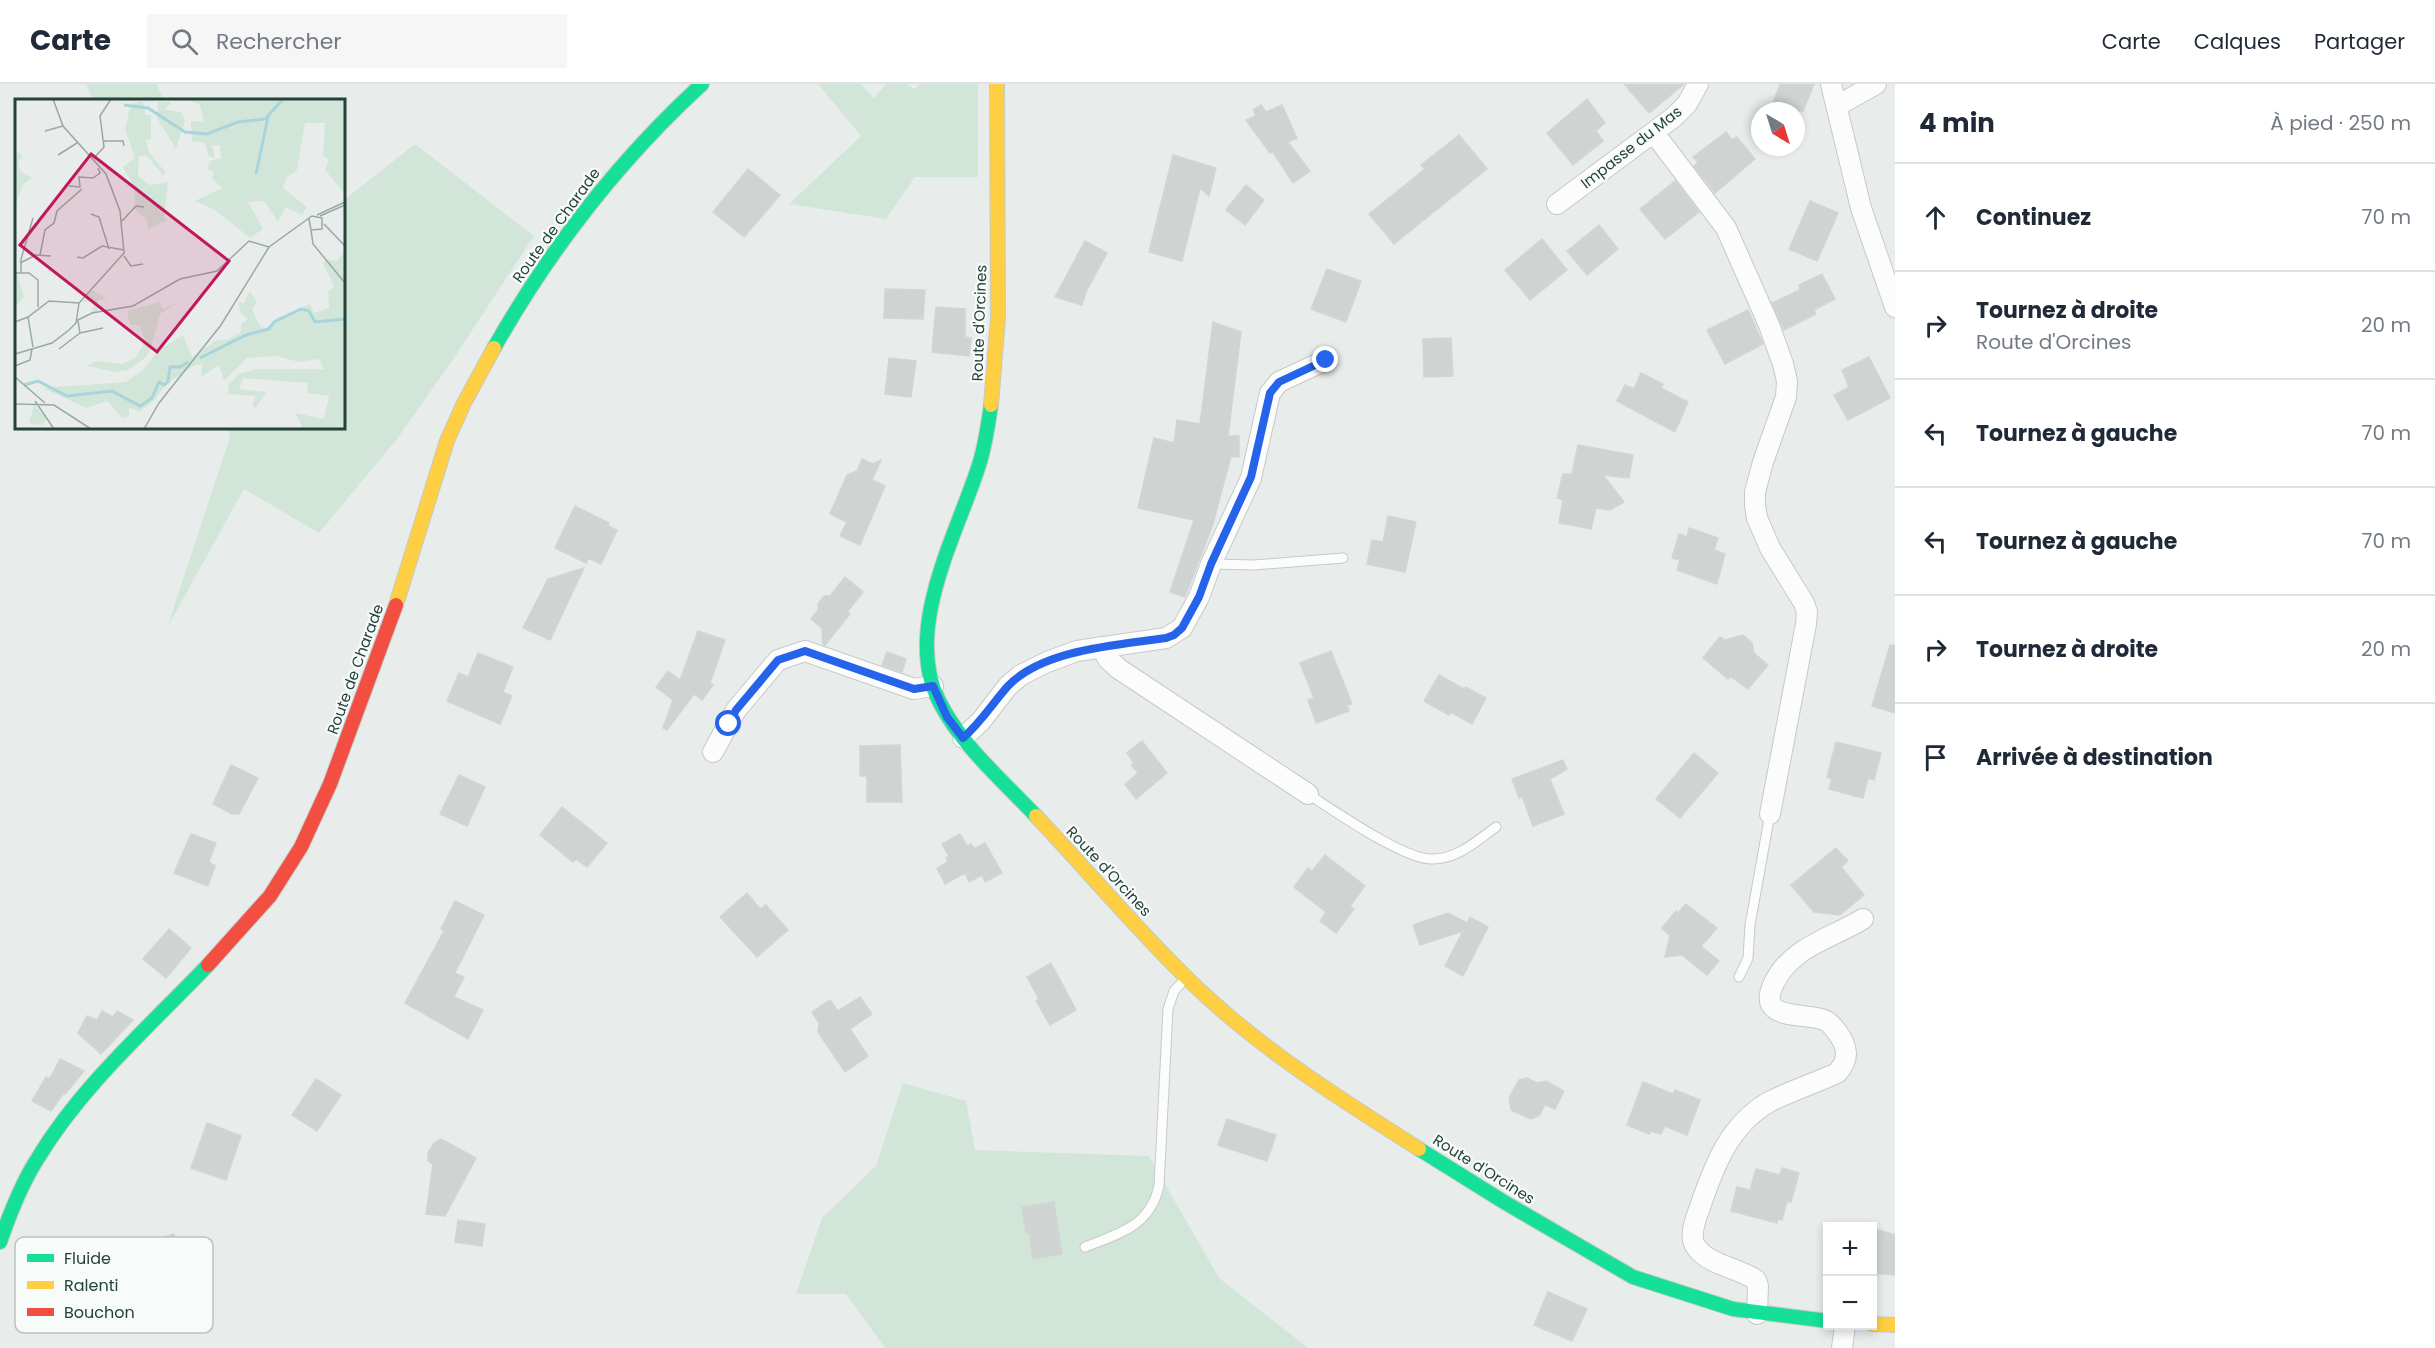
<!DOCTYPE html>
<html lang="fr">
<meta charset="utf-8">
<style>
body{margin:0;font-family:Poppins,sans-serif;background:#f6f6f7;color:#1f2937}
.controls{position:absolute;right:18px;bottom:18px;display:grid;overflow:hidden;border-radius:0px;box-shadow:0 3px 9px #0003}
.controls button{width:54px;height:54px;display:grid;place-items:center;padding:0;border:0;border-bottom:2px solid #e0e1e3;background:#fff;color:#1f2937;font:30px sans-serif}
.compass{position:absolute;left:1751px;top:18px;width:54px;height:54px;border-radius:50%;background:#fff;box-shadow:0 3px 9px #0003;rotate:142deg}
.stop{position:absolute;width:18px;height:18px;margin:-14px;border:4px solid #2563eb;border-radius:50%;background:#fff}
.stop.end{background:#2563eb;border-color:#fff;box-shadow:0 2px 6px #0008}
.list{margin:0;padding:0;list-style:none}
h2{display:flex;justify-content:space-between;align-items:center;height:78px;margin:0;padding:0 24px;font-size:26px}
h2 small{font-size:20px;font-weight:400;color:#747a83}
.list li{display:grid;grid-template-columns:39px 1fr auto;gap:18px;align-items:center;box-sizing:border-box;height:108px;padding:0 24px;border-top:2px solid #e0e1e3}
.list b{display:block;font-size:22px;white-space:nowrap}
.list p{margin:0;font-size:20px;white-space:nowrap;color:#747a83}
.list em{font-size:20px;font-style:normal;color:#747a83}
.icon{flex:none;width:33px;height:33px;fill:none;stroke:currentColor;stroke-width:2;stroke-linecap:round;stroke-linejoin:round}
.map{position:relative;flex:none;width:1895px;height:1264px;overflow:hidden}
header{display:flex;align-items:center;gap:36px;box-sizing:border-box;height:84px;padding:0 30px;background:#fff;border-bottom:2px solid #e0e1e3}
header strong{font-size:28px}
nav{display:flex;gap:33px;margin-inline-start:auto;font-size:21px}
.search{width:420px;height:54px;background:#f6f6f7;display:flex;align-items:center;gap:15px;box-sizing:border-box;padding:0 21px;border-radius:0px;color:#747a83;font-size:22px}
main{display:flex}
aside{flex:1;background:#fff}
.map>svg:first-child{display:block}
</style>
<header>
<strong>Carte</strong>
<div class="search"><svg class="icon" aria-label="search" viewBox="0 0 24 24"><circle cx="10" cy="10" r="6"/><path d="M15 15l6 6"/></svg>Rechercher</div>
<nav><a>Carte</a><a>Calques</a><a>Partager</a></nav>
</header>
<main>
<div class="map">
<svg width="1895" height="1264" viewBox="0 0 1895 1264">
<rect width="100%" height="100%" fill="#e8edeb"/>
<path fill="#d1e6d8" d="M86,0H157L163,16H93Z
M818,0H861L874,14L886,0H907L914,5L920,0H978V93H915L886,135L789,120L861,52Z
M415,60L534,152L454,274L397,355L319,449L244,405L167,544L230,353L227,344H344V116Z
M903,999L966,1017L975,1066L1149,1072L1219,1194L1308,1264H885L846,1210H796L822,1134L876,1082Z"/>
<path fill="#cfd4d2" stroke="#d1d6d4" stroke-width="1.5" d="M1624,0H1684L1649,29Z
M1780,0H1814L1803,27H1770Z
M1587,15L1605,39L1596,47L1603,57L1573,81L1547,49Z
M1261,21L1266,28L1282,21L1297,54L1288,58L1310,87L1293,99L1273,68L1270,69L1246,36L1256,32L1253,26Z
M1726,48L1732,56L1737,53L1755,75L1715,109L1694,82L1698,78L1693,73Z
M1459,51L1487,85L1394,160L1369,130L1425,85L1421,81Z
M1173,71L1216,84L1209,112L1200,104L1182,177L1149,168Z
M748,85L780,111L744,153L713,128Z
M1675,97L1699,128L1665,155L1640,125Z
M1246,101L1264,116L1245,141L1226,126Z
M1810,117L1838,129L1817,177L1789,165Z
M1599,141L1618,165L1587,191L1567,167Z
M1542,155L1567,186L1530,216L1505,186Z
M1085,157L1107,169L1086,208L1082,221L1055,213Z
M1327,185L1361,197L1346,238L1311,225Z
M1822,190L1835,215L1814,226L1816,230L1784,246L1772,219L1800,206L1799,201Z
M885,205L925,206L923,235L884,234Z
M936,223L965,225V253L971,254L969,272L932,268Z
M1748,226L1763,260L1725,280L1707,246Z
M1213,238L1241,248L1228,352H1239V373L1231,372L1213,440L1185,513L1170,508L1194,436L1138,424L1154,354L1174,359L1177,336L1200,340Z
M1451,254L1453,292L1424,293L1423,255Z
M1869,273L1890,314L1848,336L1834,311L1849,303L1842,286Z
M889,274L916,277L911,313L885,310Z
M1641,289L1663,300L1661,304L1688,318L1675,348L1617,317L1625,301L1634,305Z
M1578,361L1633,371L1629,394L1603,391L1624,418L1610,426L1596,424L1591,445L1559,439L1563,416L1557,414L1563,390H1572Z
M862,375L873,380L881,376L872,396L885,402L860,461L840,452L847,438L830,430L847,391L857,387Z
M575,422L609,439L608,442L617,446L601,480L588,474L586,479L555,464Z
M1388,432L1416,438L1405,488L1367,480L1372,456L1383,458Z
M1689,444L1718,454L1714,466L1725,470L1717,500L1677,486L1680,476L1672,474L1679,450L1687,453Z
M584,484L550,556L523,544L548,495Z
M845,493L863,508L847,528L850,530L825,561L823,560L822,544L811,535L818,526V520L824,512H830Z
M698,547L725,556L710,599L713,601L702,616L694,610L667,646L663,644L673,616L656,603L668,587L680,596Z
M1743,551L1752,559L1754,569L1768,581L1748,605L1730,592L1728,595L1703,574L1720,553L1725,556Z
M1890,561L1895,562V629L1872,622Z
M1331,567L1352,620L1347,621L1349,627L1316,639L1308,616L1314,614L1300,579Z
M887,568L906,575L902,588L882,581Z
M478,569L513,583L503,608L512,612L500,640L447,617L459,589L468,593Z
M1439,591L1464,605L1466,603L1486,614L1472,640L1451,628L1449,631L1424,617Z
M1142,657L1167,689L1136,715L1125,700L1138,689L1131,681L1134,679L1127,669Z
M1836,658L1881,669L1874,696L1868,694L1863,714L1829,705L1832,695L1827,693Z
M900,661L902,718H867V692H860V662Z
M1694,669L1718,689L1680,734L1656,715Z
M1563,676L1567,685L1550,695L1564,730L1533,742L1522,712L1519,714L1512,695Z
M231,681L258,694L239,730H232L213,720Z
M459,691L485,703L467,742L440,730Z
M562,723L607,759L587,783L576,775L573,778L540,751Z
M191,750L216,759L209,778L215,782L208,802L174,789Z
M960,750L967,762L971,760L974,765L985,759L1002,789L985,798L982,791L969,798L965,789L945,800L937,784L948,778L946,774L949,772L942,760Z
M1836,764L1848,777L1841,783L1864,811L1840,831L1814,828L1791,801Z
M1325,771L1365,802L1350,822L1354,825L1336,849L1320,837L1326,828L1294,803L1308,784L1312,787Z
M747,809L760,825L766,821L788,846L757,873L720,833Z
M455,817L484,831L455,889L464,893L454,913L483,926L468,955L405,919L444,847L441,845Z
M1686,820L1717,844L1701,862L1719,877L1707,891L1682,871L1665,873L1670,852L1662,844L1676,827L1678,829Z
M1448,829L1467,839L1470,833L1488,843L1463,892L1445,882L1463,847L1420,861L1413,841Z
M169,845L191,864L166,894L143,875Z
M1051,879L1076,926L1050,941L1036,917L1039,915L1027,893Z
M860,913L872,930L850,945L868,972L845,988L818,948L819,939L812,928L830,916L838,927Z
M102,927L113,933L117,927L133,936L101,970L78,949L87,932L97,936Z
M60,975L84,987L65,1010H63L51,1027L32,1017L46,993L50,994Z
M1527,994L1537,999L1546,997L1564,1007L1555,1025L1545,1021L1539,1032L1531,1035L1511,1026L1509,1014L1519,996Z
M316,995L341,1011L317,1047L292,1031Z
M1643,998L1673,1010L1675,1006L1700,1016L1687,1051L1665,1042L1661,1050L1651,1047L1649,1050L1627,1041Z
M1227,1035L1276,1051L1267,1077L1218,1061Z
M207,1039L241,1052L226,1096L191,1084Z
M441,1055L476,1074L445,1132L426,1130L433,1080L428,1077V1069L434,1059Z
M1782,1084L1799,1089L1791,1118L1787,1117L1782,1136L1778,1135L1777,1139L1731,1127L1737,1103L1750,1106L1756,1085L1780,1091Z
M1054,1118L1062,1170L1033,1175L1029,1149H1026L1022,1123Z
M458,1136L485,1140L482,1162L455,1158Z
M1872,1144L1895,1151V1191L1872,1189Z
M174,1150L189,1201L154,1212L139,1161Z
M1548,1208L1587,1225L1572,1257L1534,1241Z"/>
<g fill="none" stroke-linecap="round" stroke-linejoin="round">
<defs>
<path id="lane" d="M1211,480L1254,481L1343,474
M1308,710C1333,726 1403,775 1431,775C1456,776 1477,757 1496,743
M1739,893L1748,874L1750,841L1770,730
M1085,1163C1120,1149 1150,1142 1159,1102L1168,925L1174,907L1185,895"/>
<path id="street" d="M1831,0L1861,124L1895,223
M1837,22L1876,0
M1654,49L1726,144L1769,241L1783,280L1787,297L1786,313L1763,378L1755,408V421L1757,434L1770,464L1804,519L1807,528L1806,540L1770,730
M1557,120L1674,33L1687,20L1698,0
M1101,563L1108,575L1119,585L1308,710
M963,654L981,637L1008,602L1021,591L1047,578L1077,567L1166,554L1182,544L1199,513L1211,480L1251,394L1270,309L1279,298L1326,276
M713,668L736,626L778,576L805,567L914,605L933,602
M1757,1230L1758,1202L1756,1196C1737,1183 1710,1182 1696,1163C1688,1152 1696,1134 1700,1123C1714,1082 1729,1041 1769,1018C1791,1007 1815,999 1837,989C1850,975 1848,963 1837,948C1833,943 1830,938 1824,936C1805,928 1755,938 1774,899C1791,863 1832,854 1863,835
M1842,1264L1845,1242"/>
<path id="fast" d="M494,264C550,165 618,77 702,0
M991,321C988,342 985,364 978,384C956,452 903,546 939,617C961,661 1002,696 1036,732
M1419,1065L1504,1118L1633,1193L1733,1225L1828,1237
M0,1158C10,1129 21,1100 38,1074C82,1001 149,943 208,881"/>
<path id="slow" d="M991,321L998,234L997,0
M396,521L447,357L464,319L494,264
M1036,732C1088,787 1137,846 1191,898C1259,964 1340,1015 1419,1065
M1872,1240L1895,1241"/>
<path id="jam" d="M208,881L270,812L301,763L330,700L396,521"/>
</defs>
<use href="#lane" stroke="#c5cac8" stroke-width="11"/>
<use href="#street" stroke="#c5cac8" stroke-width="22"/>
<use href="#fast" stroke="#c3cbc8" stroke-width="16"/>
<use href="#slow" stroke="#c3cbc8" stroke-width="16"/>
<use href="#jam" stroke="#c3cbc8" stroke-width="16"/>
<use href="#lane" stroke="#fcfcfc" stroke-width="9"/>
<use href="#street" stroke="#fcfcfc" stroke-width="20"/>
<use href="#fast" stroke="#16e098" stroke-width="14"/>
<use href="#slow" stroke="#ffcf43" stroke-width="14"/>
<use href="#jam" stroke="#f24e42" stroke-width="14"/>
</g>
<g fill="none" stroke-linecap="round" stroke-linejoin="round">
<path stroke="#2563eb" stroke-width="8" d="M729,640L736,626L778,576L805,567L914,605L933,602L947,633L963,654C982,637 992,620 1008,602C1043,565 1118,561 1166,554L1174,551L1182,544L1199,513L1211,480L1251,393L1270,309L1279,298L1326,276"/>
</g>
<g text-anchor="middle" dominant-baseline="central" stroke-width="4.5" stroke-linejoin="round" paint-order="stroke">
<g font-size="15" fill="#24423a" stroke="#f7fbf9">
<text transform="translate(1631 63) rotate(-38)">Impasse du Mas</text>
<text transform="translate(556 141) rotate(-54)">Route de Charade</text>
<text transform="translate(979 239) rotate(-88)">Route d'Orcines</text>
<text transform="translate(355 585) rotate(-70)">Route de Charade</text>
<text transform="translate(1109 787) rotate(47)">Route d'Orcines</text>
<text transform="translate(1484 1085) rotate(32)">Route d'Orcines</text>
</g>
</g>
<g transform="translate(15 15)">
<rect width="330" height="330" fill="#e8edeb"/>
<path d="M173,0H330V95L310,71L314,60L308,57L310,24H290L282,71L271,79L268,89L292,108L287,116L271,108L263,123L249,102L233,103L248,130L235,139L200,111L180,102L207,89L197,79L199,72L192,70L195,62L206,59L205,46H197L200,59L193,57L190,44L177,42L176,22L189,23L185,6ZM127,2L131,16H136V40L131,41L134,53L151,74L148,76L131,56L124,58L123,77L135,86L153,83L149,118L153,121L133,130L132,121L120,111L119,88L108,68L120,59L110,30L114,13L117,5ZM143,3H156L150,11L166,13L170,21L161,50L142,19ZM4,53L8,58L3,63L6,73L17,79L9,84L0,106V120V54ZM330,151V330H288L280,314L309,320L314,297L292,294L293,284L228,279L224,290L251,293L241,309L237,306L241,297L213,295L214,285L224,275L242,270H309L304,260L284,263L262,257L232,259L209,282L204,266L186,278L187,265L180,266L151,285L139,302L125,312L114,309V318L107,319L92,302L71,309L28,289L110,283L126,273L144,251L168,236L177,258L202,241H212L226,233V225L233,220L225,213L223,204H229L235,192L242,203L237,210L245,228L251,229L262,219L295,205L299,214L314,209L313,193L319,187L308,164L313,160L322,162ZM0,168L9,198L0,208ZM77,191L92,200L83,201V213H77L79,203H67ZM144,203L148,210L161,204L145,215L135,252L129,260L113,271L100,273L72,267L81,262L107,265L120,259L131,242L124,226H115L112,212ZM19,306L32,320L27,326L14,324Z" fill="#d1e6d8"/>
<path fill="none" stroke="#a9d4db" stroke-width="3" d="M109,6L133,9L170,33L192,35L223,23L250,20L268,0M241,75L253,18M185,259L231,236L254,230L259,223L286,210L294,212L300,223L330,220M9,286L23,282L52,297L97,292L125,307L137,299L144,283L149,286L153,283L155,268H165L173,263"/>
<path fill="none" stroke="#9aa9a4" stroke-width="1.5" d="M30,32L48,27M89,42H108L109,47M43,56L62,44M79,59L89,48L85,17L96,0M54,87L65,88L64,78L78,79L85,74L83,69M76,115L84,118L94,150M302,116L330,103M305,117L330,106M107,122L121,107L129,108M309,125L330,147M296,131L298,145L330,184M25,156L30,131L39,124L42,112L67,90M109,157L116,167L128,165M62,158L68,159L87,147L109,151M5,164L21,156L36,157M0,174H14L23,181V208M6,174V160L18,119M13,218L18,248M61,222L77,214L118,207L165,180L202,172L234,142L254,148M0,223L13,218L34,202L64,204M65,234L88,229M44,250L65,234L63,222M0,255L37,244L54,231L61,224L64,204L109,154L105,112L91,75L48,27L38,0M0,267L15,261L17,250M0,278L30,304M20,302L39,330M0,305L39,306L76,330M129,330L144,304L206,226L254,148L297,117L307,119V130L296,131L294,120"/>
<path fill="#c2185b" fill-opacity="0.15" stroke="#c2185b" stroke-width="3" d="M76,55L214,162L142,253L5,146Z"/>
<rect width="330" height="330" fill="none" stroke="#24423a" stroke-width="3"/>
</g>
<rect x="15" y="1153" width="198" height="96" rx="9" fill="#f7fbf9" stroke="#b8c4c0" stroke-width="1.5"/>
<rect x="27" y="1170" width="27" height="8" fill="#16e098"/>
<rect x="27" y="1197" width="27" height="8" fill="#ffcf43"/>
<rect x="27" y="1224" width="27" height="8" fill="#f24e42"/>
<g font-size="16" fill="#24423a">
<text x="64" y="1180">Fluide</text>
<text x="64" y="1207">Ralenti</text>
<text x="64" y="1234">Bouchon</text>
</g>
</svg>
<div class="controls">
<button>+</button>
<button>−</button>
</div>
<svg class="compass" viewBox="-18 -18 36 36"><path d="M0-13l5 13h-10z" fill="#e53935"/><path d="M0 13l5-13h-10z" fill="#747a83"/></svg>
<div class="stop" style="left:729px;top:640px"></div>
<div class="stop end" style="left:1326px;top:276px"></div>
</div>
<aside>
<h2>4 min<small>À pied · 250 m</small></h2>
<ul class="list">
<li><svg class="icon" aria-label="ahead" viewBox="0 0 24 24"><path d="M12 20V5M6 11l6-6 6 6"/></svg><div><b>Continuez</b></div><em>70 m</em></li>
<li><svg class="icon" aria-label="right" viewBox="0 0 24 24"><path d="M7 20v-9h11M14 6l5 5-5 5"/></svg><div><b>Tournez à droite</b><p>Route d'Orcines</p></div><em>20 m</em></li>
<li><svg class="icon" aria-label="left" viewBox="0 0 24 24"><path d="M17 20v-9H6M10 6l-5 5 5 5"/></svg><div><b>Tournez à gauche</b></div><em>70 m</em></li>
<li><svg class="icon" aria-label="left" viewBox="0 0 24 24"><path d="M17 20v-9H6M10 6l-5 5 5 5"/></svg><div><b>Tournez à gauche</b></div><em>70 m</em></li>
<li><svg class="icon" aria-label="right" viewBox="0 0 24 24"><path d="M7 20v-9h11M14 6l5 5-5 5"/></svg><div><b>Tournez à droite</b></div><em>20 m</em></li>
<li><svg class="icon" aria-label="arrive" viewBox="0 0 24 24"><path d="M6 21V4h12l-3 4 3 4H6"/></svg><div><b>Arrivée à destination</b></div></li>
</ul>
</aside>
</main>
